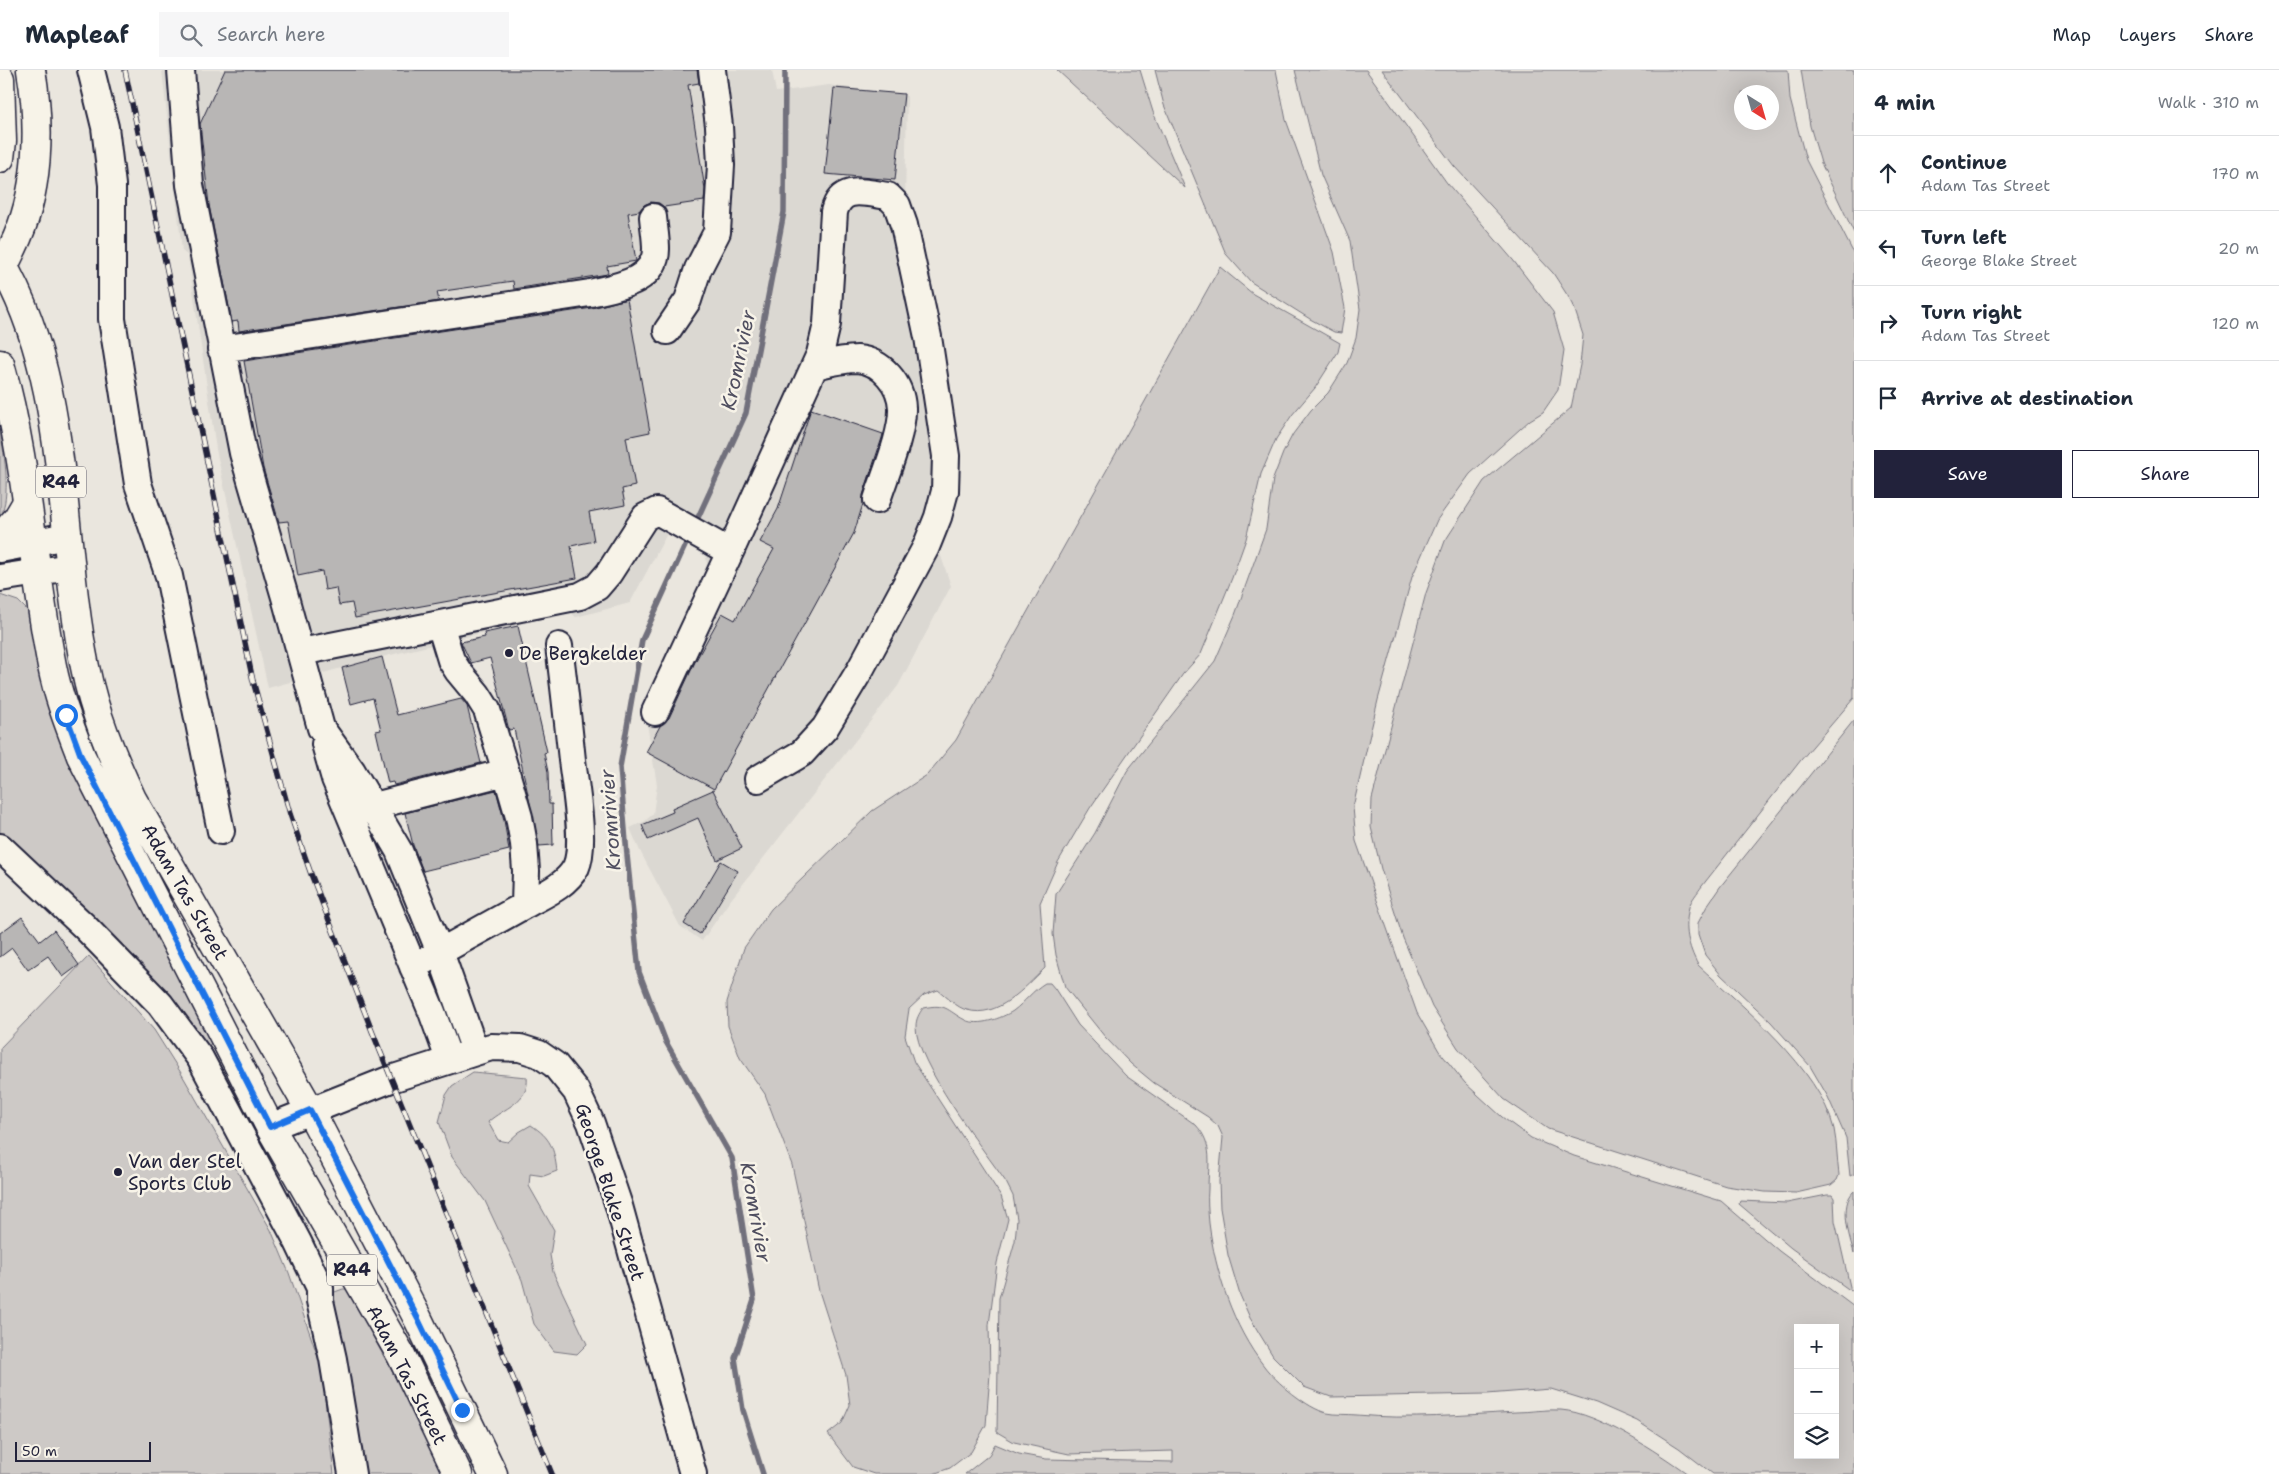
<!DOCTYPE html>
<meta charset="utf-8">
<style>
body{margin:0;font-family:"Shantell Sans",sans-serif;background:#f6f6f7;color:#1f2937}
.controls{position:absolute;right:15px;bottom:15px;display:grid;overflow:hidden;border-radius:0px;box-shadow:0 5px 20px #0002}
.controls button{width:45px;height:45px;display:grid;place-items:center;padding:0;border:0;border-bottom:1px solid #e0e1e3;background:#fff;color:#1f2937;font:25px sans-serif}
.compass{position:absolute;left:1734px;top:15px;width:45px;height:45px;border-radius:50%;background:#fff;box-shadow:0 5px 20px #0002;rotate:143deg}
.scale{position:absolute;left:15px;bottom:12px;width:136px;box-sizing:border-box;padding-left:5px;border:2px solid #22223b;border-top:0;font-size:14px;line-height:18px;white-space:nowrap;color:#22223b;-webkit-text-stroke:4px #f7f3e8;paint-order:stroke}
.stop{position:absolute;width:15px;height:15px;margin:-11px;border:4px solid #1a73e8;border-radius:50%;background:#fff}
.stop.end{background:#1a73e8;border-color:#fff;box-shadow:0 1px 5px #0008}
.list{margin:0;padding:0;list-style:none}
h2{display:flex;justify-content:space-between;align-items:center;height:65px;margin:0;padding:0 20px;font-size:21px}
h2 small{font-size:16px;font-weight:400;color:#747a83}
.list li{display:grid;grid-template-columns:32px 1fr auto;gap:15px;align-items:center;box-sizing:border-box;height:75px;padding:0 20px;border-top:1px solid #e0e1e3}
.list b{display:block;font-size:19px;white-space:nowrap}
.list p{margin:0;font-size:16px;white-space:nowrap;color:#747a83}
.list em{font-size:16px;font-style:normal;color:#747a83}
.actions{display:flex;gap:10px;padding:15px 20px}
.actions a{flex:1;padding:11px 0;border:1px solid #22223b;border-radius:0px;text-align:center;font-size:18px;color:#22223b}
.actions .main{background:#22223b;color:#fff}
.icon{flex:none;width:28px;height:28px;fill:none;stroke:currentColor;stroke-width:2;stroke-linecap:round;stroke-linejoin:round}
.map{position:relative;flex:none;width:1854px;height:1404px;overflow:hidden}
header{display:flex;align-items:center;gap:30px;box-sizing:border-box;height:70px;padding:0 25px;background:#fff;border-bottom:1px solid #e0e1e3}
header strong{font-size:24px}
nav{display:flex;gap:28px;margin-inline-start:auto;font-size:18px}
.search{width:350px;height:45px;background:#f6f6f7;display:flex;align-items:center;gap:12px;box-sizing:border-box;padding:0 18px;border-radius:0px;color:#747a83;font-size:19px}
main{display:flex}
aside{flex:1;background:#fff}
.map>svg:first-child{display:block}
</style>
<header>
<strong>Mapleaf</strong>
<div class="search"><svg class="icon" aria-label="search" viewBox="0 0 24 24"><circle cx="10" cy="10" r="6"/><path d="M15 15l6 6"/></svg>Search here</div>
<nav><a>Map</a><a>Layers</a><a>Share</a></nav>
</header>
<main>
<div class="map">
<svg width="1854" height="1404" viewBox="0 0 1854 1404">
<rect width="100%" height="100%" fill="#eae6de"/>
<filter id="ink" filterUnits="userSpaceOnUse"><feTurbulence type="fractalNoise" baseFrequency=".02" numOctaves="2"/><feDisplacementMap in="SourceGraphic" scale="10" xChannelSelector="R" yChannelSelector="G"/><feConvolveMatrix kernelMatrix="1 2 1 2 8 2 1 2 1" color-interpolation-filters="sRGB"/></filter>
<g filter="url(#ink)">
<path fill="#dbd8d2" d="M162,0H772L776,22L829,15L907,26L905,136L949,384L940,483L951,516L898,616L729,832L702,871L680,856L640,781L630,758L645,751L653,744L657,715L645,641L647,626L702,513L707,494L704,478L669,460L630,533L576,547L570,542L382,587L268,618L216,379L188,186L182,181Z"/>
<path fill="#cdc9c6" stroke="#787680" fill-rule="evenodd" d="M1057,0H1140L1153,42L1185,118Z
M1155,0H1276L1286,50L1334,182L1345,238L1341,263L1334,262L1310,249L1251,212L1226,184L1164,35Z
M1295,0H1366L1447,113L1513,190L1553,242L1564,280L1558,320L1543,342L1530,350L1470,404L1437,450L1412,507L1378,630L1353,737L1356,771L1417,943L1439,981L1465,1013L1502,1047L1531,1068L1574,1086L1721,1131L1779,1181L1854,1237V1404H1713L1679,1378L1637,1351L1596,1333L1551,1319L1487,1324L1331,1327L1304,1317L1273,1286L1250,1248L1240,1225L1228,1185L1220,1138L1219,1111L1223,1067L1218,1056L1208,1047L1154,1013L1131,994L1105,967L1065,917L1056,885L1053,864L1056,824L1095,763L1127,701L1215,591L1235,545L1266,459L1273,409L1283,383L1293,364L1311,340L1328,323L1347,293L1356,268L1360,239L1350,171L1321,105ZM1798,1258H1835V1385H1798Z
M1382,0H1788L1790,29L1806,90L1854,184V628L1801,690L1702,816C1698,822 1691,830 1689,837C1684,859 1688,876 1698,895C1743,937 1819,998 1834,1059C1837,1074 1837,1090 1839,1105L1837,1110L1831,1115L1796,1123L1765,1122L1726,1116L1548,1059L1504,1029L1458,978L1432,937L1403,868L1381,799L1371,757L1372,729L1426,523L1445,471L1484,411L1571,338L1580,295L1583,265L1573,234L1553,203L1454,96ZM1742,22H1772V52H1742Z
M1801,0H1854V163L1821,93L1810,56Z
M1220,197L1253,224L1340,273L1338,282L1315,318L1292,345L1276,369L1261,404L1246,469L1232,508L1201,584L1183,604L1090,738L1058,792L1040,833L1045,898C1024,918 998,949 967,940C957,938 946,926 938,920L924,925L909,939L905,966L914,992L1001,1126L1008,1149L997,1193L989,1255L990,1304L986,1355L971,1382L950,1398L933,1404H874L853,1397L828,1364L842,1353L850,1335L846,1305L819,1221L792,1095L765,1024L740,988L728,956L727,932L744,878L771,839L872,741L927,705L956,670Z
M0,360C5,389 11,423 0,450Z
M0,525L18,531L29,542L213,972L205,978L0,762Z
M1854,650V1104L1850,1106L1846,1068L1828,1027L1810,996L1771,952L1721,905L1705,885L1698,864V853L1707,836L1720,817Z
M89,886L154,960L181,1003L271,1160L289,1203L321,1296L334,1404H0V978Z
M1045,913H1050L1055,919L1078,955L1126,1006L1196,1055C1214,1075 1208,1094 1208,1119C1207,1130 1208,1142 1209,1153C1215,1201 1233,1257 1264,1296C1275,1311 1308,1339 1327,1343C1336,1345 1347,1344 1357,1345C1410,1350 1463,1345 1516,1342C1530,1342 1546,1339 1561,1340C1599,1343 1657,1382 1688,1404H965L989,1385L995,1374L1019,1384L1046,1389L1173,1392V1381L1069,1384L1014,1372L997,1362L999,1228L1015,1171L1017,1149L1013,1126L1006,1112C983,1079 915,992 916,956C916,949 919,944 923,938C947,933 946,940 965,950C978,957 1002,948 1013,941C1025,932 1033,920 1045,913Z
M473,1002L527,1007C530,1032 503,1038 488,1052L498,1070L508,1072L519,1062L531,1055C551,1068 554,1078 557,1101L544,1106L530,1104L529,1116L554,1160L550,1185L553,1202L587,1274L577,1284L554,1281L534,1254L522,1210L485,1131L452,1087L439,1052L446,1025L452,1016Z
M1854,1121V1183C1849,1166 1839,1135 1854,1121Z
M1827,1125H1832L1834,1128L1835,1151L1851,1221L1791,1178L1739,1134L1740,1131L1787,1133Z
M343,1219H347L448,1404H363L332,1223Z"/>
<g fill="none" stroke-linecap="round" stroke-linejoin="round">
<path stroke="#716f7b" stroke-width="5.5" d="M695,454L746,343L784,142L785,0
M689,467L642,570L620,697L627,785L639,902L666,972L732,1088L754,1230L735,1288L743,1340L763,1404"/>
</g>
<path fill="#b8b6b5" stroke="#22223b" d="M225,0H697L699,13L688,15L705,119L704,131L664,137L659,133L651,132L644,135L639,141L628,143L636,191L607,196L608,204L514,219L513,211L437,222L439,231L239,261L238,251L232,252L209,135L200,54Z
M834,18L904,24L895,110L825,104Z
M627,229L650,362L626,367L635,416L622,419L625,435L589,442L594,471L571,476L577,508L355,548L352,533L339,535L336,518L325,520L322,501L298,506L288,451L279,452L263,398L244,291L592,238Z
M811,339L883,364L882,368L863,425V434L854,463L714,719L646,682L660,656L669,648L695,592L722,543L735,550L774,479L760,472L778,439Z
M518,556L547,682L544,683L548,702L549,734H552L553,775L539,776L514,659L509,660L490,588L471,593L461,572L485,567L484,563Z
M382,587L397,645L461,629L467,636L481,693L394,715L393,712L388,713L376,661L381,660L373,628L351,634L342,598Z
M496,720L504,750L509,780L423,801L413,775L405,743Z
M713,720L742,778L717,790L698,748L648,770L642,755L673,742L672,738Z
M721,791L738,801L700,864L684,854Z
M22,847L40,871L54,860L79,895L63,907L48,886L28,900L12,878L0,887V863Z"/>
<g fill="none" stroke-linecap="round" stroke-linejoin="round">
<defs>
<path id="minor" d="M91,0L105,57L112,115V249L138,414L169,506L221,761
M181,0L190,115L243,383L285,527L321,658L352,701L399,781L440,882L475,981
M667,261L688,230L698,199L717,162L721,95L719,56L712,0
M221,279L590,223C615,217 656,212 656,179C656,168 654,158 653,147
M815,296C828,293 843,289 857,289C882,291 901,314 902,338C903,363 885,405 877,430
M0,479L67,466
M0,508L70,497
M301,582L580,526L597,517L609,503L645,447L657,441L730,482L820,284L827,254L834,142C841,114 865,123 888,126L897,135L904,155L928,267L946,386L945,421L938,447L926,477L860,600L825,658L802,683L758,709
M655,642L730,482
M325,674L335,709L432,942L449,989
M374,736L506,702
M0,777L84,856L160,934L200,988L298,1172L320,1218V1231L333,1289L352,1404
M525,835C543,825 566,816 576,797C586,775 575,715 572,690C568,652 564,614 559,576
M413,897L525,835L526,801L524,774L519,747L506,702L487,640L477,624L458,601L451,590L440,554
M270,1057L391,1009L491,977L520,978L539,984L555,995L576,1021L591,1053L619,1136L693,1404"/>
<path id="major" d="M0,9L2,71L0,88
M0,191C71,310 58,465 85,597C94,643 112,686 132,729L310,1040L418,1249L493,1404
M0,200C6,194 9,185 13,177C39,124 41,58 31,0
M0,294C28,392 32,496 52,596C58,627 70,657 81,686L270,1057L401,1285L458,1404
M0,468L17,449L27,432"/>
</defs>
<use href="#minor" stroke="#22223b" stroke-width="30"/>
<use href="#major" stroke="#22223b" stroke-width="31"/>
<use href="#minor" stroke="#f7f3e8" stroke-width="26"/>
<use href="#major" stroke="#f7f3e8" stroke-width="28"/>
<defs>
<path id="rail" d="M125,0L253,611L290,744L311,804L372,961L552,1404"/>
</defs>
<use href="#rail" stroke="#22223b" stroke-width="5.5"/>
<use href="#rail" stroke="#f7f3e8" stroke-width="4" stroke-dasharray="11" stroke-linecap="butt"/>
</g>
</g>
<g fill="none" stroke-linecap="round" stroke-linejoin="round" filter="url(#ink)">
<path stroke="#1a73e8" stroke-width="6" d="M66,645L81,686L270,1057L310,1040L418,1249L462,1340"/>
</g>
<g fill="#22223b" stroke="#f7f3e8" stroke-width="2">
<circle cx="509" cy="583" r="5"/>
<circle cx="118" cy="1102" r="5"/>
</g>
<g text-anchor="middle" dominant-baseline="central" stroke-width="5" stroke-linejoin="round" paint-order="stroke">
<g fill="#f7f3e8" stroke="#62616f" stroke-width="1">
<rect x="36" y="396.5" width="50" height="31" rx="4"/>
<rect x="327" y="1184.5" width="50" height="31" rx="4"/>
</g>
<g font-size="18" font-weight="bold" fill="#22223b">
<text x="61" y="412">R44</text>
<text x="352" y="1200">R44</text>
</g>
<g font-size="19" fill="#22223b" stroke="#f7f3e8" text-anchor="start">
<text x="519" y="583">De Bergkelder</text>
<text x="128" y="1091">Van der Stel<tspan x="128" dy="22">Sports Club</tspan></text>
</g>
<g font-size="19" fill="#22223b" stroke="#f7f3e8">
<text transform="translate(185 822) rotate(60)">Adam Tas Street</text>
<text transform="translate(610 1122) rotate(72)">George Blake Street</text>
<text transform="translate(407 1305) rotate(63)">Adam Tas Street</text>
</g>
<g font-size="20" font-style="italic" fill="#504f60" stroke="#f7f3e8">
<text transform="translate(738 290) rotate(-78)">Kromrivier</text>
<text transform="translate(610 750) rotate(-94)">Kromrivier</text>
<text transform="translate(756 1142) rotate(80)">Kromrivier</text>
</g>
</g>
</svg>
<div class="controls">
<button>+</button>
<button>−</button>
<button><svg class="icon" aria-label="layers" viewBox="0 0 24 24"><path d="M12 4l9 5-9 5-9-5zM3 14l9 5 9-5"/></svg></button>
</div>
<svg class="compass" viewBox="-18 -18 36 36"><path d="M0-13l5 13h-10z" fill="#e53935"/><path d="M0 13l5-13h-10z" fill="#747a83"/></svg>
<div class="scale">50 m</div>
<div class="stop" style="left:66px;top:645px"></div>
<div class="stop end" style="left:462px;top:1340px"></div>
</div>
<aside>
<h2>4 min<small>Walk · 310 m</small></h2>
<ul class="list">
<li><svg class="icon" aria-label="ahead" viewBox="0 0 24 24"><path d="M12 20V5M6 11l6-6 6 6"/></svg><div><b>Continue</b><p>Adam Tas Street</p></div><em>170 m</em></li>
<li><svg class="icon" aria-label="left" viewBox="0 0 24 24"><path d="M17 20v-9H6M10 6l-5 5 5 5"/></svg><div><b>Turn left</b><p>George Blake Street</p></div><em>20 m</em></li>
<li><svg class="icon" aria-label="right" viewBox="0 0 24 24"><path d="M7 20v-9h11M14 6l5 5-5 5"/></svg><div><b>Turn right</b><p>Adam Tas Street</p></div><em>120 m</em></li>
<li><svg class="icon" aria-label="arrive" viewBox="0 0 24 24"><path d="M6 21V4h12l-3 4 3 4H6"/></svg><div><b>Arrive at destination</b></div></li>
</ul>
<div class="actions"><a class="main">Save</a><a>Share</a></div>
</aside>
</main>
